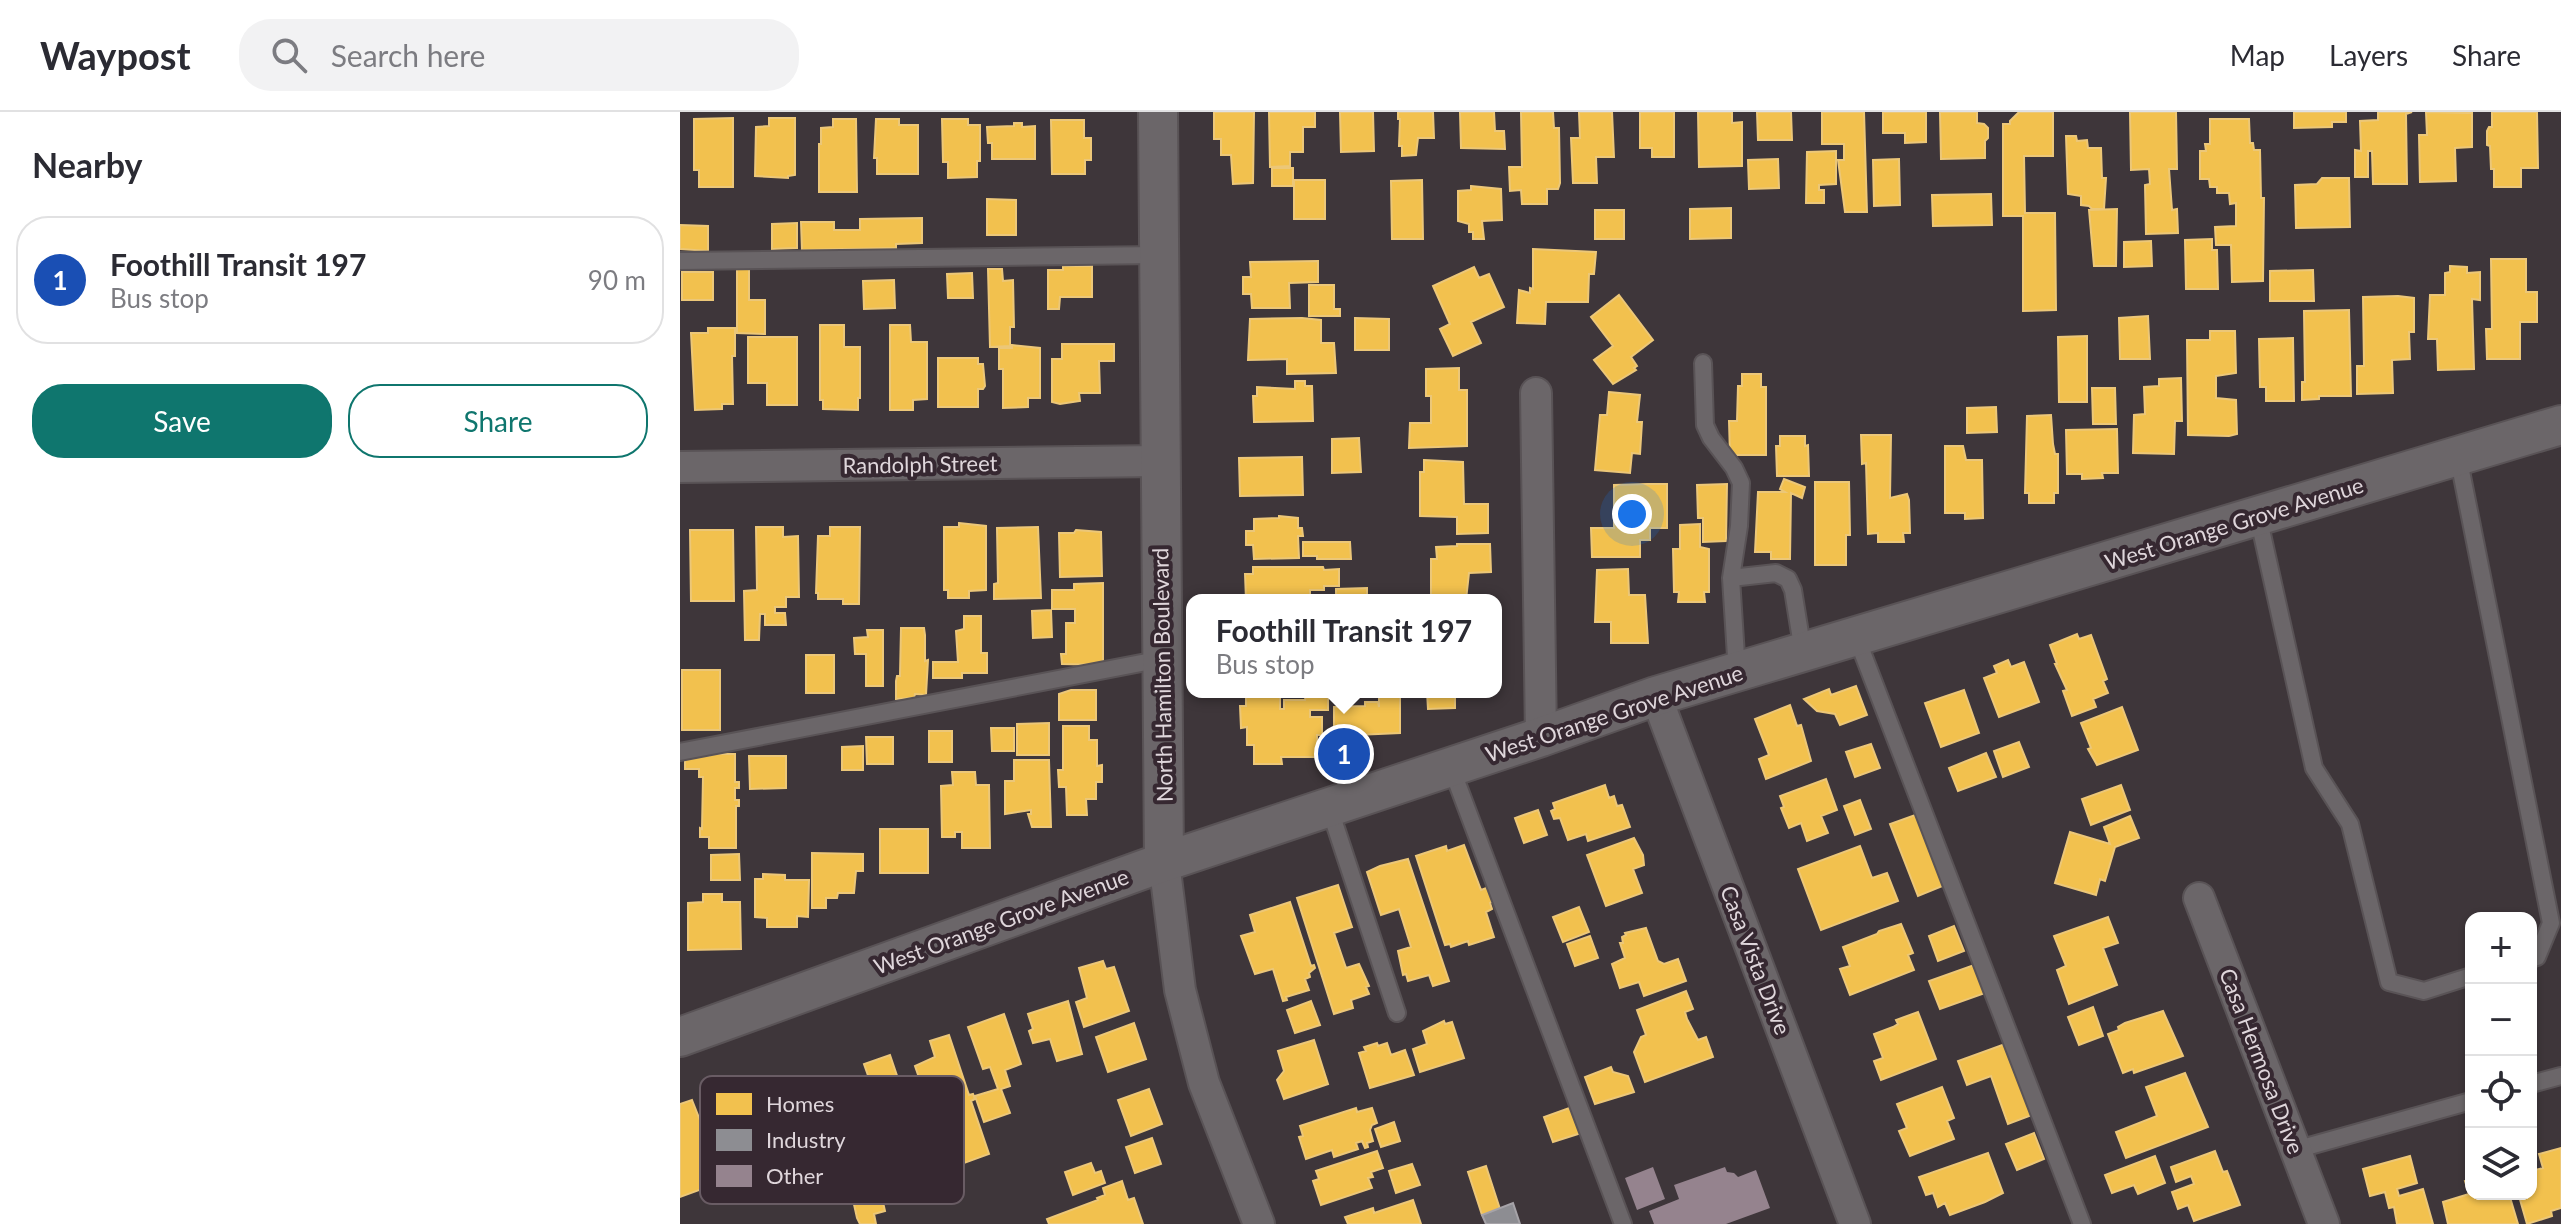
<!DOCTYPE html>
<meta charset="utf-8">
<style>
body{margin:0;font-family:Lato,sans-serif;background:#f2f2f3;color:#2b2b33}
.controls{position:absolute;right:24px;bottom:24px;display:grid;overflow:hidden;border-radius:16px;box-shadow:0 2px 6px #0004}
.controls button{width:72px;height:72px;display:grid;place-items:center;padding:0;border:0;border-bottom:2px solid #e1e1e2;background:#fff;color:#2b2b33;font:40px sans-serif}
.you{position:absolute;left:952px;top:402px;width:28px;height:28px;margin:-20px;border:6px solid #fff;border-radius:50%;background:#1a73e8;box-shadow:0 0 0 12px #1a73e833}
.badge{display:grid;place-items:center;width:52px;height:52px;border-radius:50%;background:#0f766e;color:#fff;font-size:26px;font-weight:700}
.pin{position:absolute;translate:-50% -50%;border:4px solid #fff;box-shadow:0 2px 8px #0006}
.popup{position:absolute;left:506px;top:482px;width:316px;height:104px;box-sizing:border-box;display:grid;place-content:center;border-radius:16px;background:#fff;filter:drop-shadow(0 2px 6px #0005);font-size:26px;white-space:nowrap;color:#7c7c81}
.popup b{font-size:30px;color:#2b2b33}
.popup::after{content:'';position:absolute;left:50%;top:100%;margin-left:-16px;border:16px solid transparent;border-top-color:#fff}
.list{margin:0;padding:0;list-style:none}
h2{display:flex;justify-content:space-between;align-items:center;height:104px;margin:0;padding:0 32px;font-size:34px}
h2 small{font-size:26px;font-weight:400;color:#7c7c81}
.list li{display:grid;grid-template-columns:52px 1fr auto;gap:24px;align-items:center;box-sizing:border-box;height:128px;margin:0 16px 16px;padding:0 16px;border:2px solid #e1e1e2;border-radius:32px}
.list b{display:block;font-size:30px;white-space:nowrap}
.list p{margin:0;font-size:26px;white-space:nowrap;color:#7c7c81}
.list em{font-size:26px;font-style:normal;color:#7c7c81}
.actions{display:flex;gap:16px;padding:24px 32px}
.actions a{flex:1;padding:18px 0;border:2px solid #0f766e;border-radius:32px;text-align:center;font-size:28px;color:#0f766e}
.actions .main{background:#0f766e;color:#fff}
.icon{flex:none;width:44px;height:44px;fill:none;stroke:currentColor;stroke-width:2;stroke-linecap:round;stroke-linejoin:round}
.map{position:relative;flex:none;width:1881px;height:1112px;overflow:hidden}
header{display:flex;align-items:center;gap:48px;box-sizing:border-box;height:112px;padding:0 40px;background:#fff;border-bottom:2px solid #e1e1e2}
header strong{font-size:38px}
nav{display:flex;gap:44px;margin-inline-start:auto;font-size:28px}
.search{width:560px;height:72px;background:#f2f2f3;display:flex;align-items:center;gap:20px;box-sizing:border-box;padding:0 28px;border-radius:32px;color:#7c7c81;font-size:30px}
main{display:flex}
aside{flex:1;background:#fff}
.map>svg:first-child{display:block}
</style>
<header>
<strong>Waypost</strong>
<div class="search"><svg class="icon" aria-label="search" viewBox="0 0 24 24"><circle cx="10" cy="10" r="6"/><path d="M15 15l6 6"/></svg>Search here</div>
<nav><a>Map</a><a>Layers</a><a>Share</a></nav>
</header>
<main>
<aside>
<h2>Nearby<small></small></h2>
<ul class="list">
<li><span class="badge" style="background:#1a4fb4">1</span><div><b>Foothill Transit 197</b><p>Bus stop</p></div><em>90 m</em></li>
</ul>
<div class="actions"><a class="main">Save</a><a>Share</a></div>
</aside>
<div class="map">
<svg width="1881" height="1112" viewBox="0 0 1881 1112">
<rect width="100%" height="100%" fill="#3e363a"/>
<path fill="#f2c14e" stroke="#ecc778" stroke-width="2" d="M534,0H574L573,71L553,72L551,43H541V27H534Z
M589,0H635V15H623V40H610V54L590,55Z
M660,0H693L694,39L661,40Z
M718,0H753L754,26H738L736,43L722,44V34H719L720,7H718Z
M780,0H814L815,19H824L825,37L781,36Z
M841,0H873L874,16H879L880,71L878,77H867V92H842L841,78L830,79L829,55H842Z
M899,0H932L934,45H916L917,71H893L891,26H900Z
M960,0H994V45H972V36H960Z
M1018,0H1052V11L1062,10V54L1019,55Z
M1077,0H1111L1112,28H1078Z
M1142,0H1184L1187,100H1165L1158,48H1164V32H1142Z
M1203,0H1246V30L1225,31V21H1203Z
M1260,0H1297V11L1304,12L1308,16V26L1305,29V46L1261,47Z
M1339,0H1373V44H1344L1345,101H1375L1376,198L1343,199V104H1323V12H1330V9Z
M1450,0H1496L1497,57H1489L1492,98L1497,97L1498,121L1466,122L1465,73L1470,72L1469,57L1451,58Z
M1614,0H1666V10H1652V15L1614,16Z
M1698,0H1732L1726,2L1727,72H1693L1692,39H1688V65H1675V38L1681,39L1680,9L1698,8Z
M1746,0L1792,1V35L1775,36L1776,69L1740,70L1739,23H1747Z
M1812,0H1857L1858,56H1841V75H1814V57H1811L1810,34L1807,33V19L1809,15H1812Z
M53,6V75H19V58H14V7Z
M89,6H115V63L108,64V66L75,64L76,15L89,14Z
M153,7H176L177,80H139V32H141V16L153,15Z
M196,7H219V13H238V62H197V46H194Z
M262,7H288V13H300V49H297V65L268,66V50H263Z
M1530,7H1569L1570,31H1573L1574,38H1580L1581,86H1584L1583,169L1552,170L1551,133H1536L1535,115L1556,114V91L1550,92L1549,81H1537V75H1530L1529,67H1520V39H1526L1525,32H1530Z
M371,8H404V26H411V48H405V62H372Z
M334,11H342V15L355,14V47H312V31H308L307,15L334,14Z
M1386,24H1396L1397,29L1407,28L1408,36H1421L1422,66H1426L1424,97H1412L1409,94L1401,93V84L1388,82Z
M1156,39V72L1139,73V78H1144V91H1126L1127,40Z
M1098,47L1099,76L1069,77L1068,48Z
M1219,47L1220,93L1194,94L1193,48Z
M592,56H613V74H592Z
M1642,66H1669L1670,115L1616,116L1615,73L1637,72Z
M614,68H645V107H614Z
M742,68L743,127H712L711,69Z
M791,74L821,77L822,108L802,109L804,127H793V120H789V112L778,109V79L791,78Z
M1311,82L1312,113L1253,114L1252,83Z
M307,87L336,88V123H307Z
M1051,96V126L1010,127V97Z
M1437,97L1436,154H1414L1409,98Z
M915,98H944V127H915Z
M242,106V131L216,132V136L122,138L121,110H154V118H180V107Z
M117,111V136L92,137V112Z
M0,113L28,114V139L0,137Z
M1532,127V138H1537L1538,177H1506L1505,128Z
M1471,129L1472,154L1444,155V130Z
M853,137L916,140L914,162H909L908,190H866L865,212L837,211L839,178L850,181V176L853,177Z
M1811,147H1846V180H1857V210H1840V247H1807L1806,217H1812Z
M638,149V170L609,171L610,196H572L571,182H563V165H571L570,150Z
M383,154H412V185H380L379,197H368V158H383Z
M1770,154L1787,155V161L1800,160V188L1792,187L1794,257L1758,258L1757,227H1748L1750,183H1765V161L1770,160Z
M794,155L799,166L809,162L824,195L791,210L801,231L773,244L760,217L770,212L753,174Z
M57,157H69V188H85V222L57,221Z
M308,157H322L323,169L333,168L334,215H330V234L310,235Z
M1633,158L1634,189H1590V159Z
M2,160H33V188H2Z
M292,161L293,186H268L267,162Z
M214,168L215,196L184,197L183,169Z
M629,173H654V197H660V204H629Z
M939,183L973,228L951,245L957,254L954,256L956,258L933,272L914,248L933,234L911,205Z
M1718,184L1734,186V220H1729L1730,247L1712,248L1713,281L1677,282V254H1684L1683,185Z
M1669,198L1671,284H1639V287L1622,288V270H1625L1624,199Z
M1468,204L1470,247H1440L1439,206Z
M622,206L641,208V231H654L656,261L607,262V247L568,248L570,207Z
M675,206L709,207V238H675Z
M140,213H164V235H180V286H178V298L143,297V288H140Z
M210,213H230L231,230H247V287L233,288V298H210Z
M28,216H55V244H52L53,292H42V297L15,298L11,221H28Z
M1530,219H1555L1556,261L1536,264V286L1556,288L1557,322L1549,324L1508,323L1507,228H1530Z
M1407,224V290H1379L1378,225Z
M68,225H117V293H87V271H68Z
M1613,226L1614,289H1586V275H1580L1579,227Z
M382,232H434V249H419L420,281H399L400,289L380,292L372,290V247H382Z
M332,233L360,236V286H348V295L323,296V257H319V236H332Z
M258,246H298V252H303L305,274L303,277H298V295H258Z
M779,256V278H787V334L729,336L730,311H751V284H746V257Z
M1062,262H1081V275H1086V343H1050L1049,309H1057L1058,274H1062Z
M1501,266L1502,309H1495L1494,342L1453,341L1454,303L1465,302L1464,275L1479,274V267Z
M615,269H625V274H632L633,309L574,310L573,284H577V275L615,277Z
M1412,276H1435L1436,312H1413Z
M929,280L960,283L957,310H962L960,342L952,341L950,361L915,358L920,303H927Z
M1316,295L1317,320L1287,321V296Z
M1371,303L1373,332L1375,342H1378V381H1374V391H1349V381H1345L1347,304Z
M1437,317L1438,361H1422L1423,366L1402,367V362H1387L1386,318Z
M1181,323H1211L1210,386L1227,382L1229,388L1230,421H1223L1224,430H1198V421L1188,422L1186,351L1182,352Z
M1100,324H1125V334L1128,333L1129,364H1097L1096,334H1100Z
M679,326L681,360L652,361V327Z
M1265,334H1283L1286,348H1302L1303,406L1285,407V401H1265Z
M622,345L623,383L560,384L559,346Z
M744,348L783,350L784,392H808V421L777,422V405L740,404V360H744Z
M1104,367L1125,375L1122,386L1111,381L1110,447H1091V440H1075L1078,380H1105L1100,377Z
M1135,370H1169L1170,423H1166V453H1135Z
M967,372H987V416H970V428H960V445H912L911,416H934V373Z
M1047,372L1046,429L1023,430V406H1018L1017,373Z
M599,404L618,406V416H622L623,424H618L619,446L574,447L573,433H566V419H574V407L599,406Z
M279,411L306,414V478L289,479V486H268V478H264V415H279Z
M1020,412V435L1029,437V480H1024L1025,490H998L999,480H994L993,437H1000V413Z
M76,415H103V425L118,424L119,485H106V495H95V501H105L106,513H85V502H80L79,528H65L64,479L77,478Z
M150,415H180L179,492H163V487H138V481H136L138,424H150Z
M358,415L361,486L314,487V472L318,471L317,416Z
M10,418H53L54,489H11Z
M396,418L421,420L422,464L380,465L379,421H394Z
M623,430H670L671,447H637V444H623Z
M777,432H810L811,460L789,461L786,488H751V447H757L756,435L777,434Z
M573,455H643L644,458L659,457V474H644V478H630V488H566L565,462H573Z
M948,457L949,483H965L968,531H931V510H915L917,458Z
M423,471V553L382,552L381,542H386V511H395V497H372V478H394V472Z
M687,476V488H656V477Z
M371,498L372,525L353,526L352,499Z
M284,504H301V541H307V561H282V566H253V550H278L276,519L284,517Z
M221,516H244L245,523V549L248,548L246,583L235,582L234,586L216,587V569L217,564H220Z
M187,518H203V574H186V542H175L174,526L188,525Z
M1397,522L1399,527L1411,523L1427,567L1423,569L1428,581L1413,587L1416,595L1392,604L1383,579L1387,578L1375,552H1377L1370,533Z
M126,543H154V581H126Z
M1328,548L1331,555L1344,550L1359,590L1319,605L1304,566L1317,561L1314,554Z
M2,558H40V618H2Z
M1176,574L1187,603L1160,613L1155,602L1137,599L1124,587L1149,577L1151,583Z
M391,578H416V608H379V582Z
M1284,578L1299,621L1261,635L1245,591Z
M720,580V621L654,624V595L685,594V590H698L699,595V581Z
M747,580H775V596L748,597Z
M626,581H648V598H630V605H642V623H637V645H601L602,652H574V633H567V615L561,616L560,594H566V583L600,582V597H604V588H625Z
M1110,593L1117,614L1121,613L1131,649L1086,667L1079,647L1089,643L1075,607Z
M1442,595L1458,638L1417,653L1408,637L1411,636L1401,611Z
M369,611V643H337V612Z
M383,614H409V628H417V654L422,653V670H416V687H406L407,703H387L386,675H379L378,658H383Z
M311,616H334V639H312Z
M249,619H272V650H249Z
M186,625H213V652H187Z
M1339,630L1349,655L1323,665L1314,639Z
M1191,632L1200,656L1175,665L1166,640Z
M183,634V658H162V635Z
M1306,641L1316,665L1278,679L1269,656Z
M29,642H55V670H59V676H55V688H59V694H56V736H29V725H20V716L22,717L23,665H19V657H5V644H29Z
M69,644H106V676L70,677Z
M334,648H369L371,715H352L348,702H351V698L325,702V669H334Z
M272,660H295L296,673H309L310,736H282V720H275V725H262L261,674L273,673Z
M1146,667L1157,698L1141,704L1148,721L1127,729L1121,711L1109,716L1101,696L1104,695L1100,684Z
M925,673L929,686L934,684L937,694L942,693L950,715L908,729L906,722L888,728L880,706L874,707L871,699L875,697L873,691Z
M1441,673L1450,698L1411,713L1402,687Z
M1180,688L1191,717L1175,723L1164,694Z
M858,698L867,723L844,731L835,706Z
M1238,702L1265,773L1238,784L1210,712Z
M1450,704L1459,726L1435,735L1425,769L1420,767L1416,783L1375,771L1390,720L1430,732L1424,715Z
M200,717H248V761H200Z
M954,726L963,743L964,753L953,757L962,781L926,794L907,743Z
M784,733L801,778L809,775L814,789L810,791L812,797L806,800L814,825L789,833L788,829L771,835L770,832L765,833L736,744L766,734L767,739Z
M1180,734L1192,766L1207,761L1218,789L1141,818L1118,757Z
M132,741L183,742V759H176L174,781H158L157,786H146V796H132Z
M59,742L60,768H31V743Z
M728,747L769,869L753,874L749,863L728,869L726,862L723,863L718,839L731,835L719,797L701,803L687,760L700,754Z
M83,762L105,763V768H129L128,805L117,804V815H87V806L75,805V767H83Z
M658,773L672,815L654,821L666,856L679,852L689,874L686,875L689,882L671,888L673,896L654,902L617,786Z
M23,782H42V790H60L61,837L8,838V791L23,790Z
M610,790L631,854L634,853L635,856L629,861L630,865L625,867L629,878L606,885L607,888L603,889L593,857L575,862L561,824L575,820L570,803Z
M899,795L909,820L883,830L873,805Z
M1428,805L1438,831L1423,836L1437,873L1389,892L1377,858L1386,854L1374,824Z
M1221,812L1233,841L1228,843L1234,858L1170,883L1160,857L1170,854L1163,835L1197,822L1199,819Z
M1274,814L1284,839L1258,849L1249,824Z
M966,816L978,849L984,852L998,847L1006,869L964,884L959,870L940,876L932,852L945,846L940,831H943L942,825L946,823L945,821Z
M910,824L918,846L895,854L887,832Z
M423,849L426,857L434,855L449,899L404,915L396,890L407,886L399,856Z
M1297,852L1308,880L1260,897L1249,869Z
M1006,879L1013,897L1005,900L1007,907L1018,928L1026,925L1033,945L965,970L954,940L961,925L966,923L957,898Z
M388,889L402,942L377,949L370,927L353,931L349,919L353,917L348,902Z
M631,889L640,913L615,921L607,898Z
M1413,895L1423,924L1399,933L1388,905Z
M1483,899L1503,944L1454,961L1453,957L1443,961L1428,922L1439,918L1438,915L1445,911Z
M1238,900L1256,947L1201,968L1194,949L1203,946L1194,922L1213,915L1218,912L1216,908Z
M324,902L341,952L325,958L330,974L321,977L330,1001L304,1010L295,984L318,977L310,955L303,957L288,915Z
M764,909L765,912L772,910L784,946L740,960L733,937L747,932L743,919Z
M454,911L466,947L428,960L416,925Z
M269,923L289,983L293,982L295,987L291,989L309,1042L259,1060L243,1025L265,1017L247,979L244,980L235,954L255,945L250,929Z
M634,928L648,972L604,987L597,968L604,959L598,939Z
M697,931L698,934L707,931L711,943L725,938L734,963L690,976L679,941L686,939L684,935Z
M1325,932L1352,1003L1328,1012L1311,964L1287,973L1278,949Z
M210,943L230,1002L214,1008L217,1019L221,1018L223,1032L200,1038L188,1023L173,978L191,972L184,952Z
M931,955L933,960L948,964L954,980L915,992L905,965Z
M1505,961L1528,1015L1446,1046L1436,1020L1477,1004L1466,975Z
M1262,975L1274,1006L1267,1009L1274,1027L1230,1044L1219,1019L1227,1016L1217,992Z
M469,977L482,1012L451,1024L438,988Z
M12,988L44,1069L0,1085V992Z
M47,992L65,1039L43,1047L25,1000Z
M892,995L901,1021L873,1030L864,1005Z
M676,996L677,1000L692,996L697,1011L692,1013L690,1018L693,1029L687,1031L688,1035L685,1036L682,1029L676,1031L678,1037L654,1045L652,1038L626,1047L619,1025L623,1024L620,1014Z
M122,1002L136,1041L118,1047L116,1041L106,1044L103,1035L99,1036L91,1012Z
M714,1010L720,1029L701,1035L695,1017Z
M1354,1021L1364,1047L1337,1058L1326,1032Z
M472,1026L481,1052L455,1061L446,1035Z
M181,1029L188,1052L194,1051L205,1099L194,1102L196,1112H180L177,1106L161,1034Z
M1881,1036V1096L1871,1099L1872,1104L1847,1112L1839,1084L1851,1082V1059L1863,1056L1859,1042Z
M697,1039L703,1056L691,1060L693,1065L688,1066L692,1076L641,1093L633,1069L639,1067L636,1059Z
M1535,1039L1543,1060L1547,1059L1560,1093L1514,1109L1508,1093L1498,1097L1492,1080L1514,1072L1511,1064L1496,1070L1491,1055Z
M1308,1041L1323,1081L1305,1090L1270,1103L1265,1091L1258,1095L1253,1081L1246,1083L1239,1065Z
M1475,1044L1485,1071L1458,1082L1454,1073L1432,1081L1425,1063Z
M1730,1044L1737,1071L1717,1077L1719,1084L1743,1077L1753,1112H1717L1714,1095L1709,1096L1705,1080L1690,1084L1683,1057Z
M411,1051L415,1061L421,1059L425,1071L393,1083L385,1060Z
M732,1052L740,1073L716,1081L709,1059Z
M806,1054L820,1097L802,1103L788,1060Z
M161,1056L166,1082L142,1086L137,1060Z
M1791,1068V1082H1829L1838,1112H1768L1763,1090L1789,1082L1785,1069Z
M442,1069L448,1088L454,1086L463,1112H369L367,1107L418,1088L417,1086L425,1083L423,1076Z
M733,1088L741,1112H668L665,1105L693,1096L694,1101Z"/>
<path fill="#8d8d92" stroke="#a6a3a8" stroke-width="2" d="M833,1091L840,1112H806L802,1103Z"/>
<path fill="#95838e" d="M973,1055L985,1087L957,1098L945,1066Z
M1045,1055L1047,1060L1054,1061L1058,1065L1076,1058L1090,1096L1046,1112H974L969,1099L999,1087L994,1073Z"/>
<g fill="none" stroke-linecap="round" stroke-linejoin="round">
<defs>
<path id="service" d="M0,149L478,143
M1023,251L1025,313L1031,326L1054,356L1061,371L1059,414L1051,466L1057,560
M1778,344L1871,811L1857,845L1851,847
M1578,404L1634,656L1670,712L1709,870L1744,879L1791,864
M1051,466L1096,461L1108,467L1113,478L1123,540
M1176,524L1402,1112
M0,640L482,547
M771,655L943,1112
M649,695L717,901
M1851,972L1881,964
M1615,1038L1791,989"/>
<path id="minor" d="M856,281L861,625
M0,355L479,349
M976,584L1175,1112
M484,750L500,878L524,971L579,1112
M1519,786L1644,1112"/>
<path id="tertiary" d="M478,0L484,750
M0,925L484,750L861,625L976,584L1881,313"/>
</defs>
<use href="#service" stroke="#595356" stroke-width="20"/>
<use href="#minor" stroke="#595356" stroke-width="34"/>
<use href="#tertiary" stroke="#595356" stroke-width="42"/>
<use href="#service" stroke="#6b6669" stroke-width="16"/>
<use href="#minor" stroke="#6b6669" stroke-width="30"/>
<use href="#tertiary" stroke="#6b6669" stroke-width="38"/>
</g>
<g text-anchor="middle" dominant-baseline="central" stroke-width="8" stroke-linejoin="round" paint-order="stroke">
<g font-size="22" fill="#dfd6db" stroke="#362831">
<text transform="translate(240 352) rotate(-1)">Randolph Street</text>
<text transform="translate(1554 411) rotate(-17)">West Orange Grove Avenue</text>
<text transform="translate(482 563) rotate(-91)">North Hamilton Boulevard</text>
<text transform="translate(934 601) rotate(-18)">West Orange Grove Avenue</text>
<text transform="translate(321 809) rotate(-20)">West Orange Grove Avenue</text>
<text transform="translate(1076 848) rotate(69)">Casa Vista Drive</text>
<text transform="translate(1582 949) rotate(69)">Casa Hermosa Drive</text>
</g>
</g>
<rect x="20" y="964" width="264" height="128" rx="12" fill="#362831" stroke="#695c64" stroke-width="2"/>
<rect x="36" y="981" width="36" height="22" fill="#f2c14e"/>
<rect x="36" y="1017" width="36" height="22" fill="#8d8d92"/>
<rect x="36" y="1053" width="36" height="22" fill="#95838e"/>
<g font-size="22" fill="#dfd6db">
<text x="86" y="1000">Homes</text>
<text x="86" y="1036">Industry</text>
<text x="86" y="1072">Other</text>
</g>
</svg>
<div class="controls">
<button>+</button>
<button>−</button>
<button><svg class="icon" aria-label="locate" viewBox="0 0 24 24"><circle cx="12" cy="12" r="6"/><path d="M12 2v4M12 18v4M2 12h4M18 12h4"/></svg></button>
<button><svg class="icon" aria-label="layers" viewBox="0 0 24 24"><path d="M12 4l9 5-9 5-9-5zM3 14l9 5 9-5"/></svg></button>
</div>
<div class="you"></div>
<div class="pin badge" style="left:664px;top:642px;background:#1a4fb4">1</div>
<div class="popup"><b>Foothill Transit 197</b>Bus stop</div>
</div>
</main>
